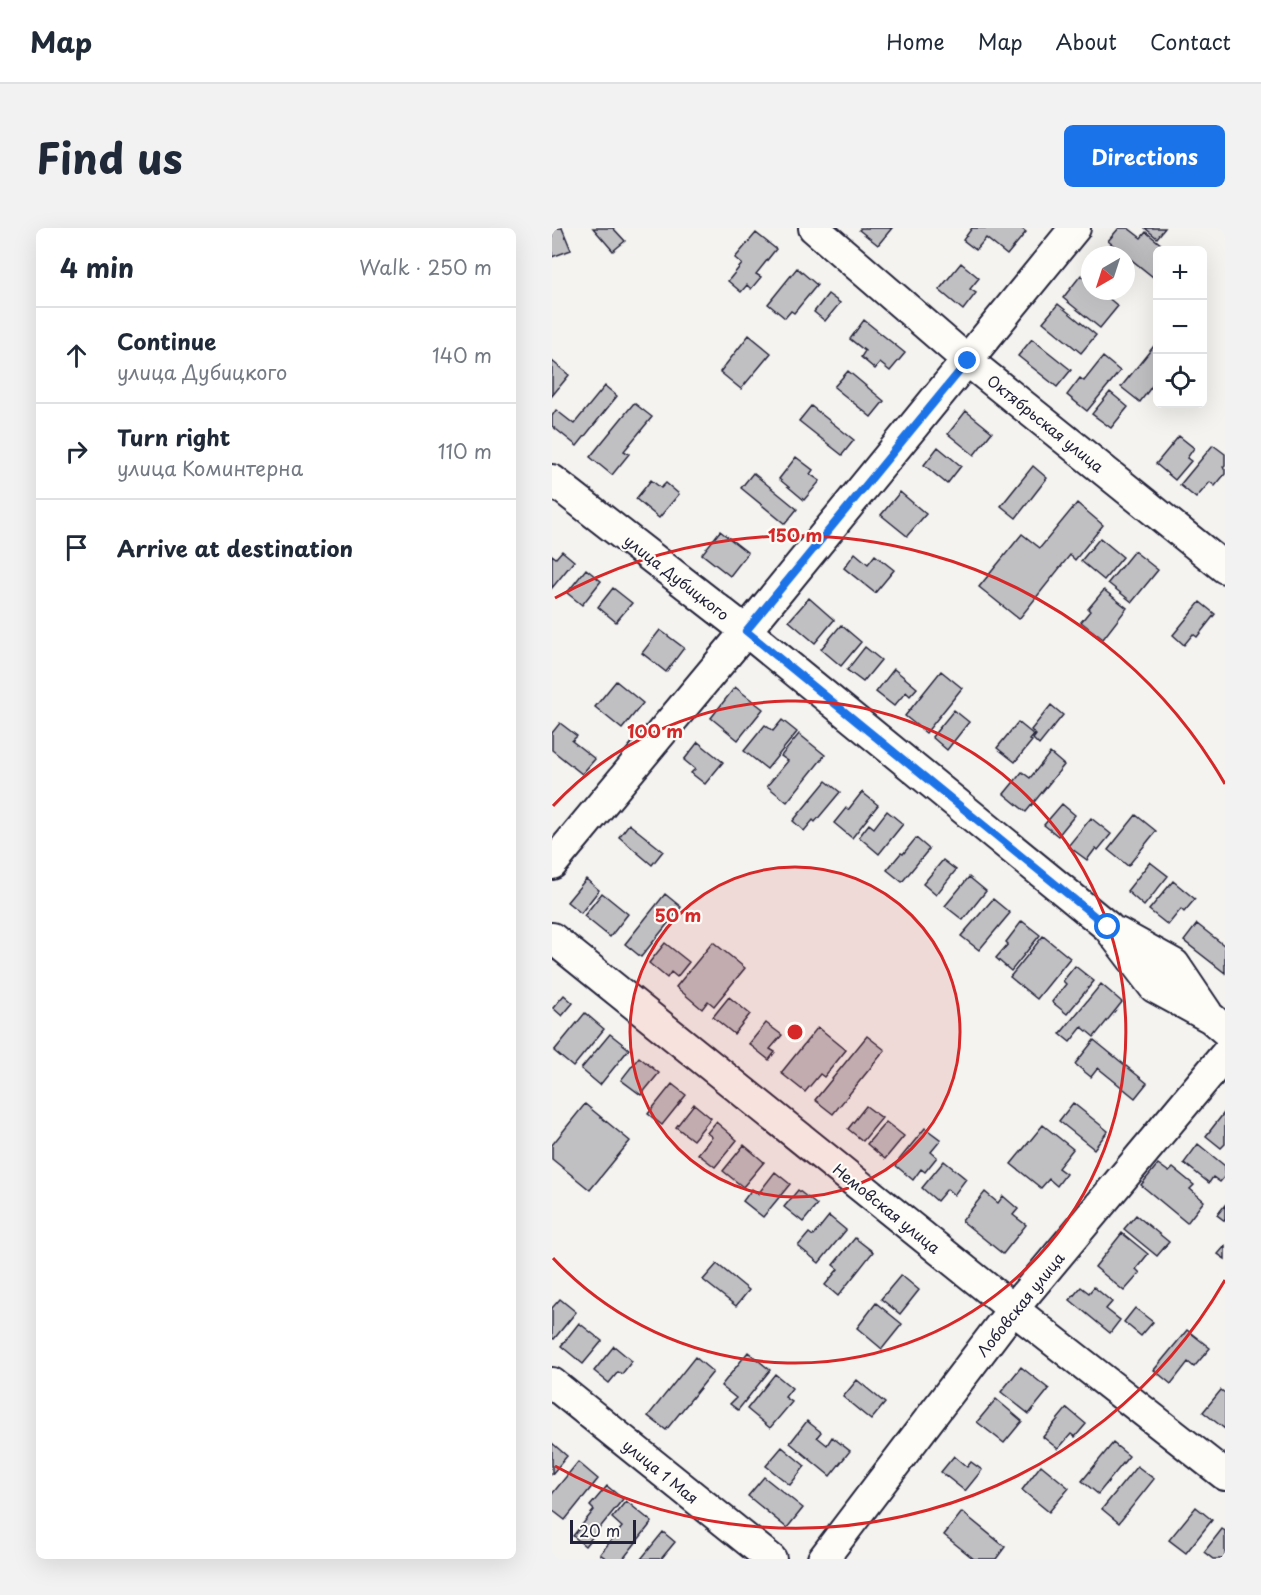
<!DOCTYPE html>
<meta charset="utf-8">
<style>
body{margin:0;font-family:"Playpen Sans",sans-serif;background:#f2f2f3;color:#1f2937}
.controls{position:absolute;right:18px;top:18px;display:grid;overflow:hidden;border-radius:9px;box-shadow:0 6px 24px #0002}
.controls button{width:54px;height:54px;display:grid;place-items:center;padding:0;border:0;border-bottom:2px solid #e0e1e3;background:#fff;color:#1f2937;font:30px sans-serif}
.compass{position:absolute;left:529px;top:18px;width:54px;height:54px;border-radius:50%;background:#fff;box-shadow:0 6px 24px #0002;rotate:219deg}
.scale{position:absolute;left:18px;bottom:15px;width:66px;box-sizing:border-box;padding-left:6px;border:3px solid #22223b;border-top:0;font-size:16px;line-height:21px;white-space:nowrap;color:#22223b;-webkit-text-stroke:4px #fdfcf7;paint-order:stroke}
.stop{position:absolute;width:18px;height:18px;margin:-14px;border:4px solid #1a73e8;border-radius:50%;background:#fff}
.stop.end{background:#1a73e8;border-color:#fff;box-shadow:0 2px 6px #0008}
.list{margin:0;padding:0;list-style:none}
h2{display:flex;justify-content:space-between;align-items:center;height:78px;margin:0;padding:0 24px;font-size:26px}
h2 small{font-size:20px;font-weight:400;color:#747a83}
.list li{display:grid;grid-template-columns:39px 1fr auto;gap:18px;align-items:center;box-sizing:border-box;height:96px;padding:0 24px;border-top:2px solid #e0e1e3}
.list b{display:block;font-size:22px;white-space:nowrap}
.list p{margin:0;font-size:20px;white-space:nowrap;color:#747a83}
.list em{font-size:20px;font-style:normal;color:#747a83}
.icon{flex:none;width:33px;height:33px;fill:none;stroke:currentColor;stroke-width:2;stroke-linecap:round;stroke-linejoin:round}
.map{position:relative;flex:none;width:673px;height:1331px;overflow:hidden;border-radius:9px}
header{display:flex;align-items:center;gap:36px;box-sizing:border-box;height:84px;padding:0 30px;background:#fff;border-bottom:2px solid #e0e1e3}
header strong{font-size:28px}
nav{display:flex;gap:33px;margin-inline-start:auto;font-size:21px}
.intro{display:flex;align-items:center;justify-content:space-between;box-sizing:border-box;height:144px;padding:0 36px}
h1{margin:0;font-size:42px}
.button{padding:15px 27px;border-radius:9px;background:#1a73e8;color:#fff;font-size:21px;font-weight:700}
main{display:flex;gap:36px;padding:0 36px}
aside{flex:1;background:#fff;border-radius:9px;box-shadow:0 6px 24px #0002}
.map>svg:first-child{display:block}
</style>
<header>
<strong>Map</strong>
<nav><a>Home</a><a>Map</a><a>About</a><a>Contact</a></nav>
</header>
<div class="intro"><h1>Find us</h1><a class="button">Directions</a></div>
<main>
<aside>
<h2>4 min<small>Walk · 250 m</small></h2>
<ul class="list">
<li><svg class="icon" aria-label="ahead" viewBox="0 0 24 24"><path d="M12 20V5M6 11l6-6 6 6"/></svg><div><b>Continue</b><p>улица Дубицкого</p></div><em>140 m</em></li>
<li><svg class="icon" aria-label="right" viewBox="0 0 24 24"><path d="M7 20v-9h11M14 6l5 5-5 5"/></svg><div><b>Turn right</b><p>улица Коминтерна</p></div><em>110 m</em></li>
<li><svg class="icon" aria-label="arrive" viewBox="0 0 24 24"><path d="M6 21V4h12l-3 4 3 4H6"/></svg><div><b>Arrive at destination</b></div></li>
</ul>
</aside>
<div class="map">
<svg width="673" height="1331" viewBox="0 0 673 1331">
<rect width="100%" height="100%" fill="#f4f3ef"/>
<filter id="ink" filterUnits="userSpaceOnUse"><feTurbulence type="fractalNoise" baseFrequency=".0167" numOctaves="2"/><feDisplacementMap in="SourceGraphic" scale="12" xChannelSelector="R" yChannelSelector="G"/><feConvolveMatrix kernelMatrix="1 2 1 2 8 2 1 2 1" color-interpolation-filters="sRGB"/></filter>
<g filter="url(#ink)">
<path fill="#c0bfc2" stroke="#22223b" stroke-width="1.5" d="M0,0H10L19,22L0,29Z
M41,0H61L73,13L61,23Z
M309,0H340L326,17L307,2Z
M420,0H469L474,4L455,27L434,10L424,22L411,12Z
M567,0H576L589,10L594,4L616,22H606V53L556,13Z
M593,0H613L605,10Z
M204,5L224,21L204,46L209,49L199,61L195,57L189,64L176,53L190,36L183,30Z
M409,35L427,50L418,61L424,65L411,82L387,62Z
M245,40L265,57L242,85L239,83L233,90L216,76Z
M529,47L538,55V63H548L566,78L548,100L511,70Z
M276,66L288,75L273,93L262,84Z
M506,76L544,107L529,125L491,94Z
M312,92L353,125L338,143L328,135L323,141L309,129L313,123L298,111Z
M197,107L219,125L189,161L168,144Z
M480,111L519,142L505,159L466,128Z
M602,118L606,120V155L603,154L588,174L569,159Z
M551,129L568,143L535,183L515,167L528,150L532,153Z
M0,133L17,147L0,168Z
M296,143L332,173L319,189L282,159Z
M53,158L65,168L25,218L0,198V188L4,182L22,196Z
M558,164L576,179L559,200L540,186Z
M82,175L100,189L72,223L77,226L60,247L38,229Z
M259,178L302,212L290,227L247,193Z
M414,183L440,204L422,227L396,206Z
M627,208L642,220L635,230L639,233L623,252L604,236Z
M661,217L673,226V237L671,239L673,241V246L663,258L658,254L644,270L628,257Z
M386,219L409,238L395,256L372,237Z
M244,229L261,242L258,246L268,253L252,272L227,251Z
M481,238L495,250L464,290L449,278Z
M201,245L245,281L233,296L189,260Z
M99,252L109,260L114,255L127,266L107,290L84,271Z
M348,264L374,286L355,308L329,287Z
M525,275L551,297L523,332L518,327L467,391L427,359L470,306L488,320Z
M168,303L196,325L178,348L150,326Z
M548,310L571,329L552,352L529,333Z
M10,323L22,333L0,360V327L4,330Z
M582,323L606,342L580,374L556,355Z
M303,325L316,336L323,327L342,342L323,365L292,340Z
M34,341L49,353L30,377L15,365Z
M61,360L80,375L64,394L46,379Z
M552,362L575,380L551,411L529,394L538,383L536,381Z
M257,370L282,392L263,415L237,393Z
M648,374L663,386L645,409L641,406L632,417L621,407Z
M289,397L309,414L289,438L269,421Z
M108,402L132,420L114,444L90,425Z
M313,419L329,432L311,454L295,442Z
M342,441L365,460L358,468L354,464L342,478L324,464Z
M389,443L410,460L374,505L353,488Z
M64,453L91,475L70,501L43,479Z
M183,459L211,481L186,512L159,490Z
M499,477L511,487L487,517L481,511L484,507L479,502Z
M402,482L417,494L395,522L380,509Z
M230,492L245,504L215,541L192,523L213,497L221,503Z
M466,494L482,507L478,512L480,513L463,534L445,520Z
M8,495L25,508L20,513L43,531L30,546L0,522V505Z
M247,506L273,527L235,574L215,558L236,533L229,528Z
M146,514L171,534L153,556L139,545L143,541L132,532Z
M498,525L512,537L474,584L452,566L470,544L478,550Z
M274,553L288,564L263,594L261,592L252,603L241,593Z
M310,564L326,577L300,610L282,595L294,580L296,582Z
M510,576L523,587L506,608L492,597Z
M335,583L351,596L327,626L307,609L317,596L322,600Z
M584,587L604,603L576,638L556,622Z
M539,590L559,606L546,622L544,620L535,632L516,618Z
M77,596L111,623L100,637L67,609Z
M364,610L377,621L350,654L335,642L349,625L351,626Z
M391,632L404,642L384,667L371,656Z
M598,634L616,648L592,678L575,663Z
M417,649L434,663L411,692L393,678Z
M34,651L47,662L29,685L15,674Z
M621,653L643,671L632,684L629,681L616,697L597,682Z
M50,665L76,686L58,709L32,688Z
M113,666L129,679L89,729L73,716Z
M441,671L458,685L427,722L409,708Z
M470,693L488,707L459,743L444,730L456,716L454,714Z
M645,696L673,718V745L632,713Z
M491,708L518,730L485,771L458,749Z
M161,714L193,740L162,778L156,773L150,781L124,759Z
M113,715L137,734L125,749L119,744L115,750L97,735Z
M523,738L542,753L515,786L500,774L514,756L511,753Z
M549,756L570,774L542,809L530,799L518,814L508,806Z
M12,767L21,775L10,788L1,780Z
M177,769L198,786L182,806L161,789Z
M33,785L52,801L21,839L2,823Z
M214,795L230,807L218,821L223,824L217,832L197,816Z
M266,799L294,822L272,849L268,846L253,864L229,845Z
M58,806L77,821L48,857L29,841Z
M315,808L333,822L281,886L263,872Z
M542,812L595,855L583,870L546,840L539,849L523,836Z
M87,829L107,845L89,867L69,852Z
M120,856L134,867L110,897L96,886Z
M521,875L556,903L542,921L507,893Z
M33,876L78,913L38,962L0,931V917Z
M142,876L159,890L141,912L124,899Z
M314,878L330,890L311,913L296,901Z
M672,885L673,886V916L669,920L654,908Z
M164,894L185,912L163,939L146,926L160,909L155,905Z
M334,894L352,908L333,931L315,916Z
M491,897L521,921L506,940L514,946L505,958L497,951L489,960L459,936Z
M373,900L389,912L379,924L385,929L373,944L369,941L361,952L343,937Z
M646,916L673,938V948L668,954L661,949L657,955L632,935Z
M192,917L212,934L191,959L171,943Z
M392,933L414,951L402,967L395,961L385,973L370,960Z
M606,936L617,944L621,940L642,957L638,961L652,973L635,995L589,957Z
M223,944L238,956L211,989L191,973L200,961L206,966Z
M246,962L265,977L251,994L232,979Z
M433,964L446,975L451,968L466,981L461,987L474,997L451,1026L410,993Z
M673,977V993L665,987Z
M584,987L617,1014L605,1028L572,1001Z
M277,988L294,1002L267,1035L246,1018L257,1005L261,1008Z
M570,1005L596,1026L584,1041L588,1045L572,1063L543,1039Z
M303,1010L321,1024L286,1068L273,1057L286,1041L281,1037Z
M673,1018V1031L666,1026Z
M165,1036L197,1062L184,1078L151,1052Z
M349,1047L367,1062L348,1086L329,1071Z
M529,1059L537,1065L542,1059L560,1074L554,1081L568,1092L558,1105L518,1072Z
M8,1071L24,1084L2,1111L0,1110V1080Z
M324,1075L350,1096L330,1121L305,1100Z
M583,1080L601,1094L589,1108L572,1094Z
M27,1095L50,1113L31,1136L9,1118Z
M635,1102L658,1120L642,1139L636,1134L619,1156L602,1142Z
M62,1118L80,1133L70,1146L66,1144L57,1155L42,1143Z
M196,1124L218,1142L186,1182L178,1176L184,1170L169,1158Z
M143,1129L161,1144L114,1202L96,1188Z
M469,1139L497,1161L477,1186L449,1164Z
M223,1146L240,1160L233,1169L240,1174L218,1200L195,1181Z
M305,1152L333,1175L319,1192L291,1169Z
M669,1162L673,1165V1201L651,1184Z
M444,1171L470,1193L452,1215L425,1194Z
M515,1180L534,1196L523,1209L519,1206L506,1221L491,1209Z
M255,1193L269,1204L265,1209L275,1217L280,1209L298,1223L278,1248L238,1215Z
M0,1215L15,1228L0,1246Z
M561,1215L577,1228L546,1266L530,1253Z
M230,1219L253,1238L238,1257L214,1238Z
M402,1228L415,1239L419,1234L430,1242L413,1263L389,1244Z
M26,1234L46,1251L13,1292L0,1282V1266Z
M489,1237L517,1260L497,1284L470,1262Z
M585,1238L602,1251L567,1295L550,1281Z
M212,1249L251,1280L235,1300L196,1268Z
M55,1258L71,1271L33,1318L21,1308L42,1282L38,1278Z
M74,1273L100,1294L71,1331H55L48,1326L70,1299L60,1290Z
M644,1279L660,1292L634,1325L617,1312Z
M410,1284L453,1319L444,1331H422L392,1307Z
M670,1301L673,1303V1331H661L652,1324Z
M111,1304L123,1314L109,1331H89Z"/>
<g fill="none" stroke-linecap="round" stroke-linejoin="round">
<defs>
<path id="minor" d="M262,0L416,133L673,340
M0,252L194,403L556,699L602,759L659,790L673,802
M0,636L194,403L523,0
M566,705L622,736L655,785
M0,710L461,1081L673,1247
M0,1155L219,1331
M271,1331L461,1081L673,827"/>
</defs>
<use href="#minor" stroke="#22223b" stroke-width="34"/>
<use href="#minor" stroke="#fdfcf7" stroke-width="30"/>
</g>
</g>
<g fill="none" stroke-linecap="round" stroke-linejoin="round" filter="url(#ink)">
<path stroke="#1a73e8" stroke-width="8" d="M416,133L194,403L556,699"/>
</g>
<circle cx="243" cy="804" r="165" fill="#d62828" fill-opacity=".12"/>
<g fill="none" stroke="#d62828" stroke-width="3">
<circle cx="243" cy="804" r="165"/>
<path d="M1 578A331 331 0 1 1 1 1030"/>
<path d="M673 1052A496 496 0 0 1 3 1238M3 370A496 496 0 0 1 673 556"/>
</g>
<g text-anchor="middle" dominant-baseline="central" stroke-width="4.5" stroke-linejoin="round" paint-order="stroke">
<g font-size="15" fill="#22223b" stroke="#fdfcf7">
<text transform="translate(494 195) rotate(39)">Октябрьская улица</text>
<text transform="translate(125 349) rotate(38)">улица Дубицкого</text>
<text transform="translate(335 980) rotate(39)">Немовская улица</text>
<text transform="translate(468 1076) rotate(-51)">Лобовская улица</text>
<text transform="translate(109 1243) rotate(39)">улица 1 Мая</text>
</g>
</g>
<circle cx="243" cy="804" r="9" fill="#d62828" stroke="#fdfcf7" stroke-width="3"/>
<g font-size="18" text-anchor="middle" font-weight="bold" fill="#d62828" stroke="#fdfcf7" stroke-width="4.5" stroke-linejoin="round" paint-order="stroke">
<text x="243" y="314">150 m</text>
<text x="103" y="510">100 m</text>
<text x="126" y="694">50 m</text>
</g>
</svg>
<div class="controls">
<button>+</button>
<button>−</button>
<button><svg class="icon" aria-label="locate" viewBox="0 0 24 24"><circle cx="12" cy="12" r="6"/><path d="M12 2v4M12 18v4M2 12h4M18 12h4"/></svg></button>
</div>
<svg class="compass" viewBox="-18 -18 36 36"><path d="M0-13l5 13h-10z" fill="#e53935"/><path d="M0 13l5-13h-10z" fill="#747a83"/></svg>
<div class="scale">20 m</div>
<div class="stop" style="left:556px;top:699px"></div>
<div class="stop end" style="left:416px;top:133px"></div>
</div>
</main>
